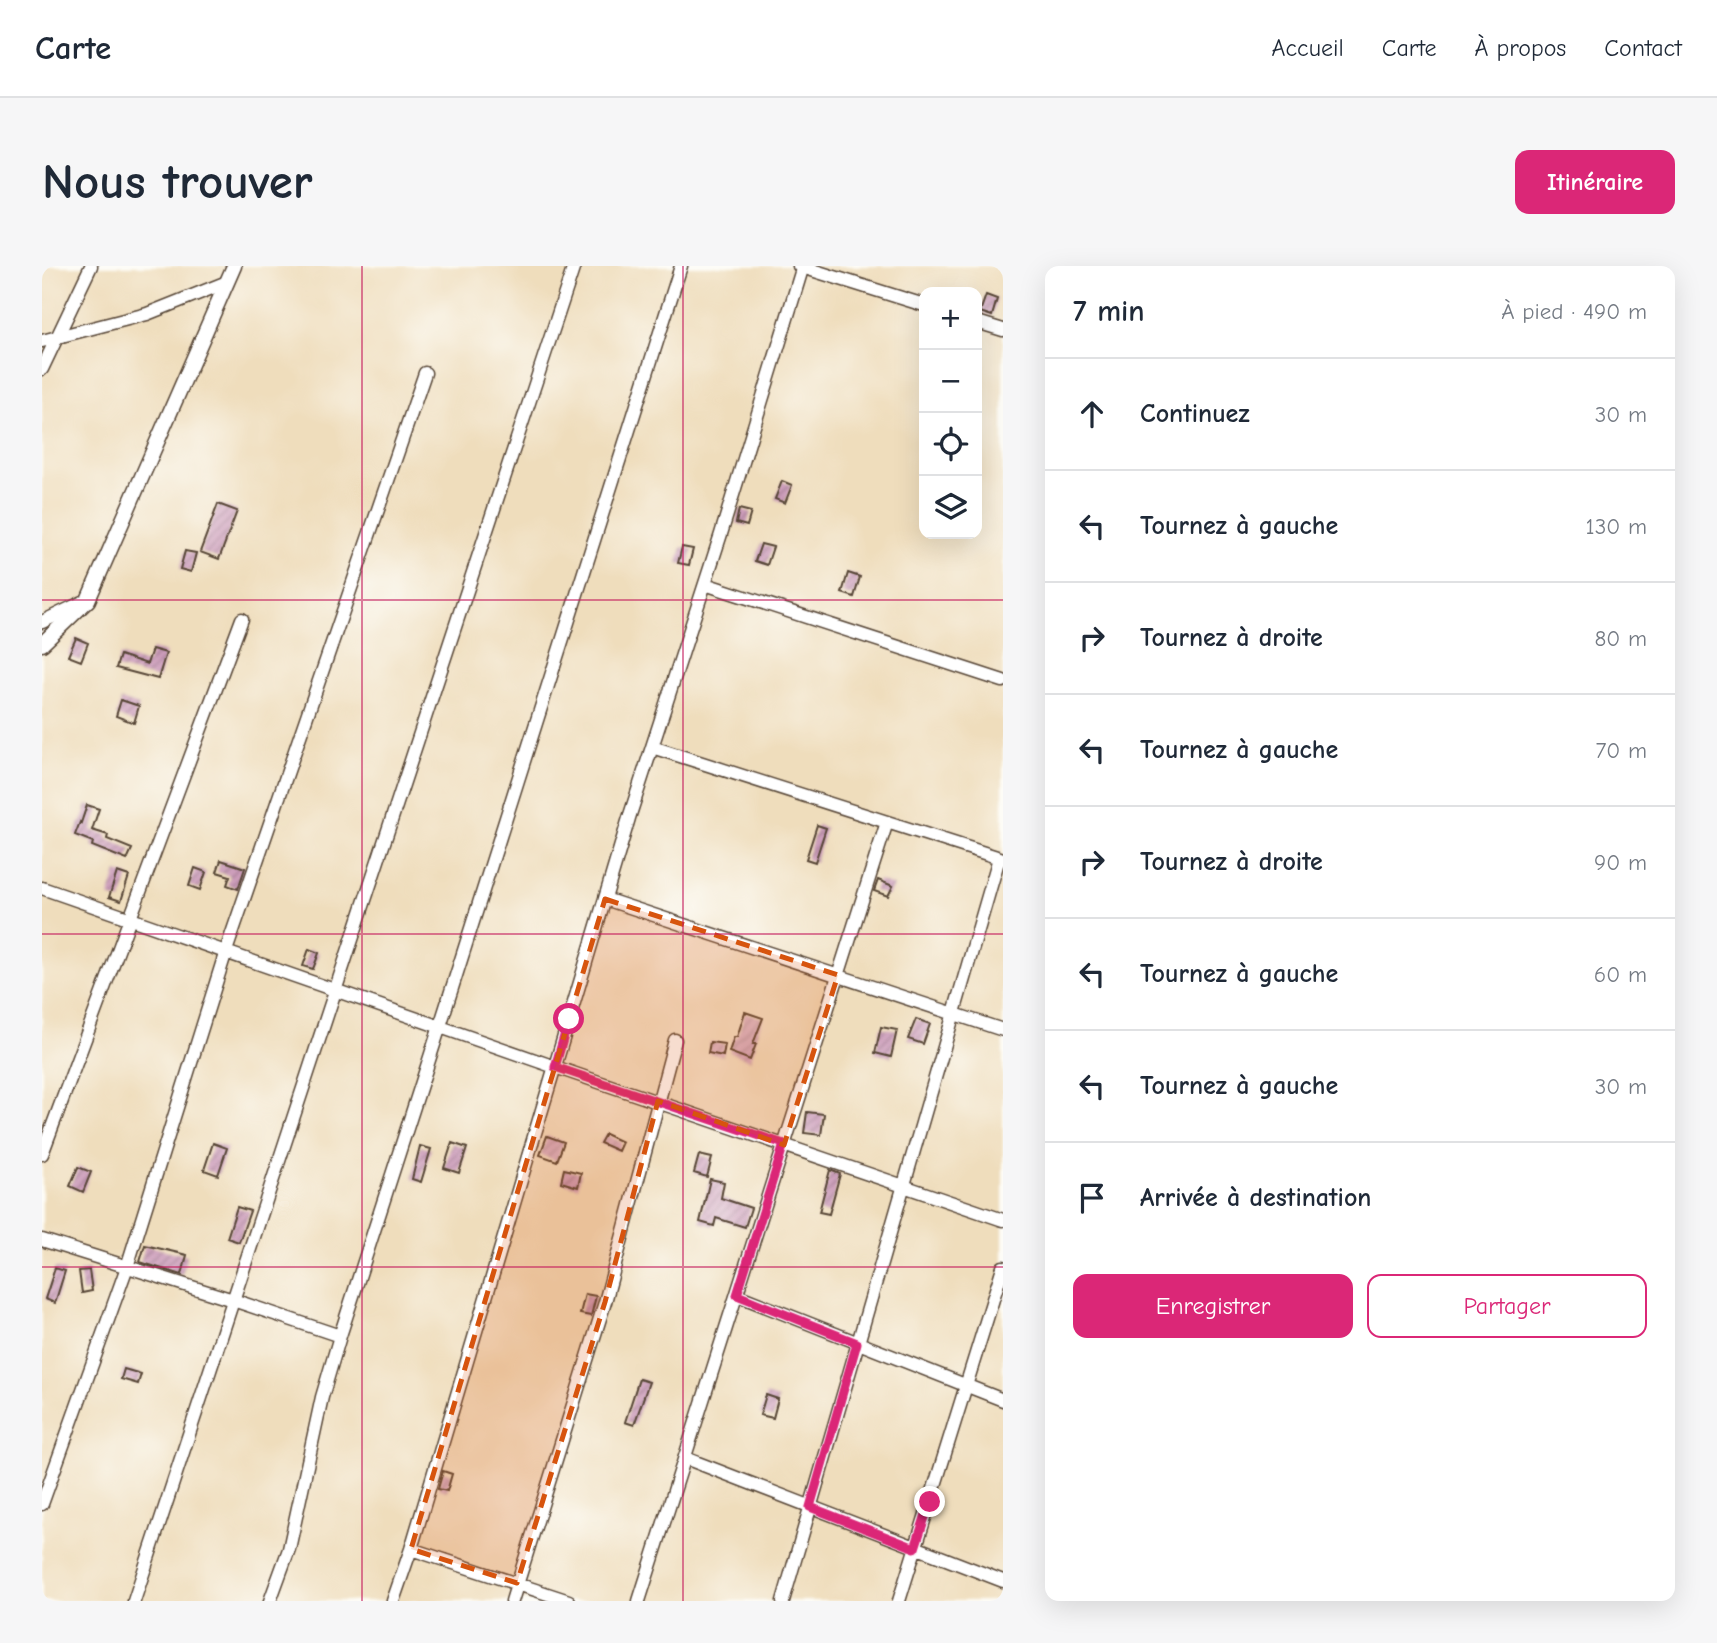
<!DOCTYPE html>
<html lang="fr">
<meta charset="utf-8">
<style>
body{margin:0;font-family:"Comic Neue",sans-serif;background:#f6f6f7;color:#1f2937}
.controls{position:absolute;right:21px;top:21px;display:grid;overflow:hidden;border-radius:14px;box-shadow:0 7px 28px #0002}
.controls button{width:63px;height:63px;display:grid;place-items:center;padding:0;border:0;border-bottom:2px solid #e0e1e3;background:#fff;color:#1f2937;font:35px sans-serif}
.stop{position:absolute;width:21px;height:21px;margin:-16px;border:5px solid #db2777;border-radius:50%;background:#fff}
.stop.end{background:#db2777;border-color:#fff;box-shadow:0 2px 7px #0008}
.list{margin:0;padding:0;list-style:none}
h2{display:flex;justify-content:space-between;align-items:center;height:91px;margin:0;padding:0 28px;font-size:30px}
h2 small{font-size:23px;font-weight:400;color:#747a83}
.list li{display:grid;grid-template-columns:46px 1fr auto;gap:21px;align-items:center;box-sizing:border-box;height:112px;padding:0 28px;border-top:2px solid #e0e1e3}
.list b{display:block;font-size:26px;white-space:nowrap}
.list em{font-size:23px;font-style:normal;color:#747a83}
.actions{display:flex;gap:14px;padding:21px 28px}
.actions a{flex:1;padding:16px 0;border:2px solid #db2777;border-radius:14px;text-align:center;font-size:24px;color:#db2777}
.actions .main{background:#db2777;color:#fff}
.icon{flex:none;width:38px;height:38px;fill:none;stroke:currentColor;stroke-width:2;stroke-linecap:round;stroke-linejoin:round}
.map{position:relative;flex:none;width:961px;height:1335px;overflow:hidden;border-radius:14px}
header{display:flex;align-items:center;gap:42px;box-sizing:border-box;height:98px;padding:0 35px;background:#fff;border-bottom:2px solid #e0e1e3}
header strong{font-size:33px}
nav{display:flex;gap:38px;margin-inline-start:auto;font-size:24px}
.intro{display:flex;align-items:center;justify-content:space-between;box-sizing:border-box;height:168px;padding:0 42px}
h1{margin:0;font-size:49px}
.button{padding:18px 32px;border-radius:14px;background:#db2777;color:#fff;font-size:24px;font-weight:700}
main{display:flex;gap:42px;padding:0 42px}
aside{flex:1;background:#fff;border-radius:14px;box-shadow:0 7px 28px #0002}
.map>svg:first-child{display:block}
</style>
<header>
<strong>Carte</strong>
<nav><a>Accueil</a><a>Carte</a><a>À propos</a><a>Contact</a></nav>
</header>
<div class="intro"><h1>Nous trouver</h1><a class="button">Itinéraire</a></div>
<main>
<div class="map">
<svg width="961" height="1335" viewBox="0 0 961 1335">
<defs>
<pattern id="building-hatch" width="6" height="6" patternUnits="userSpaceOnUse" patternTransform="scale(1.75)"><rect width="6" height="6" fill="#cc9cba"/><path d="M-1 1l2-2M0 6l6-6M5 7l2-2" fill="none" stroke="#a77f97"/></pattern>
</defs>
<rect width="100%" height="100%" fill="#fdfcf7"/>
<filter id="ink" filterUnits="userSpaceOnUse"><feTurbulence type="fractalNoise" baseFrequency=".0143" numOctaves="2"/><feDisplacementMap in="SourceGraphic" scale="14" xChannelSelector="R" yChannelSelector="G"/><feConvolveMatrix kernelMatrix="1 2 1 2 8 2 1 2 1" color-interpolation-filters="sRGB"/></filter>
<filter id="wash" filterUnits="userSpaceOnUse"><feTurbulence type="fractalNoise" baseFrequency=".00686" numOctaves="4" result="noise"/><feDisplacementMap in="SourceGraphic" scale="28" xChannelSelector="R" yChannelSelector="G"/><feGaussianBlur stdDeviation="1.57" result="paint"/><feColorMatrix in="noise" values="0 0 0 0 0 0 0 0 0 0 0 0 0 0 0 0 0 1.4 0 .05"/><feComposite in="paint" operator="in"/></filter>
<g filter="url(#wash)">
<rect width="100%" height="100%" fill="#efddbc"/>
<g id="blocks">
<path fill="url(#building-hatch)" d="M944,29L955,33L950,50L938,46Z
M740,215L750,219L743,237L733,233Z
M176,238L195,245L177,293L158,286Z
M697,243L709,246L705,260L694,257Z
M719,278L731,281L725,299L713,295Z
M640,281L651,283L647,299L636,297Z
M143,285L154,287L149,306L138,303Z
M806,307L818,311L812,331L800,327Z
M34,372L46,377L39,395L26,390Z
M110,383L124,387L116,413L74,402L78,389L105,398Z
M79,434L97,440L92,457L74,450Z
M45,539L57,543L50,564L66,569L65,573L90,583L85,594L50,580L51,576L33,569L38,556L39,557Z
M775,559L784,562L773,596L764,593Z
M179,594L203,602L196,623L185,619L188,610L175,606Z
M153,602L164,606L158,624L147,620Z
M75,606L87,610L79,635L67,631Z
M836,614L851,620L846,630L832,625Z
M267,683L277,687L271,703L261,700Z
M703,746L721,752L711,778H714L708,794L687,786L692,771H695Z
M874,753L888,758L881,778L866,773Z
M839,761L855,764L849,791L833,787Z
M668,776L683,778L681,790L666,787Z
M765,846L782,848L779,869L762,867Z
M563,868L580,876L576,885L558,877Z
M505,870L522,876L515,895L498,889Z
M171,877L185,882L176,909L162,904Z
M410,877L425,882L417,907L402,902Z
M378,880L389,883L379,916L370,913Z
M657,889L670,892L665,911L652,907Z
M36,901L49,906L41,926L28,920Z
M522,903L539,907L536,921L519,916Z
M788,904L798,908L787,948L777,946Z
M668,913L682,916L679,932L709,942L703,961L674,952L672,960L658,956Z
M195,941L208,945L197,976L185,972Z
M103,979L145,989L140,1009L98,996Z
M13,1002L23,1005L13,1037L3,1033Z
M47,1004L50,1025L40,1027L37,1005Z
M543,1028L554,1030L549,1050L538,1048Z
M82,1103L99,1108L96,1118L79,1113Z
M597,1113L607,1116L592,1159L583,1156Z
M724,1129L736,1133L731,1152L718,1149Z
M401,1205L410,1208L405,1225L396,1223Z"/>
</g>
</g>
<g filter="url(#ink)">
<use href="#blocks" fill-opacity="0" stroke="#564536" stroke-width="2"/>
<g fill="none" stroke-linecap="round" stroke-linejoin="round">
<defs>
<path id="minor" d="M757,0L882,39
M935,56L961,64
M0,75L105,48L185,16
M0,103L49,0
M663,318L961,415
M0,356L41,336
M610,481L961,593
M0,622L513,801L961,954
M563,633L961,764
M0,888L200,353
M0,974L191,1034L298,1070
M695,1029L961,1134
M643,1192L961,1315
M0,1238L85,1001L184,685L383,107
M369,1283L527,1335
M92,1335L532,0
M228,1335L247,1283L280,1131L298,1070L398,760L639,0
M351,1335L369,1283L587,552L679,268L761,0
M470,1335L563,1036L633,774
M597,1335L845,556
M741,1335L957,592
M857,1335L961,1001"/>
<path id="tertiary" d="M0,378L46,334L192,0"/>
</defs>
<use href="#minor" stroke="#564536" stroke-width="15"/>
<use href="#tertiary" stroke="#564536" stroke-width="17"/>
<use href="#minor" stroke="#fff" stroke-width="12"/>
<use href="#tertiary" stroke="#fff" stroke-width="14"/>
</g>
</g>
<g fill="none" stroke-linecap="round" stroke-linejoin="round" filter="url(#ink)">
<path stroke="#db2777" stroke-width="9" d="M527,753L513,801L742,878L695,1029L815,1077L768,1241L873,1282L888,1236"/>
</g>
<path fill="#d7540e" fill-opacity="0.2" stroke="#d7540e" stroke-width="5" stroke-dasharray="14 9" stroke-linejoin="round" d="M563,633L796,709L742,879L616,835L563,1036L475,1317L369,1283Z"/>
<path fill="none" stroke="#c2185b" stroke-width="2" stroke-opacity="0.55" d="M320,0V1335M641,0V1335M0,334H961M0,668H961M0,1001H961"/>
</svg>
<div class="controls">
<button>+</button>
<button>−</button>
<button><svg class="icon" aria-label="locate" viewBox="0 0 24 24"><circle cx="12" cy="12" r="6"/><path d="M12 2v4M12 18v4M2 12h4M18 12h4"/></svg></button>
<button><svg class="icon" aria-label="layers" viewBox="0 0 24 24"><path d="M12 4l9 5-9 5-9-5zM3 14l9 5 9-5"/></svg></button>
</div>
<div class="stop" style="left:527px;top:753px"></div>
<div class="stop end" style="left:888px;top:1236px"></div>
</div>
<aside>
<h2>7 min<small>À pied · 490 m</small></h2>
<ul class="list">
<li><svg class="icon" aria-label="ahead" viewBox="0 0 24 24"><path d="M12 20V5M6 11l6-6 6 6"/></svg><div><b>Continuez</b></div><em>30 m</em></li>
<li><svg class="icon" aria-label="left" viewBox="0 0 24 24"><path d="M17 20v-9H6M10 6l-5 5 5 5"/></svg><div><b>Tournez à gauche</b></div><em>130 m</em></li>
<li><svg class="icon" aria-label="right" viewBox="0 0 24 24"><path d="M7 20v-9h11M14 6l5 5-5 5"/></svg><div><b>Tournez à droite</b></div><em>80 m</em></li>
<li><svg class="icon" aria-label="left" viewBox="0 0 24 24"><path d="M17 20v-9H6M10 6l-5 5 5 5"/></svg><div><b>Tournez à gauche</b></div><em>70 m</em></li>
<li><svg class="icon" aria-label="right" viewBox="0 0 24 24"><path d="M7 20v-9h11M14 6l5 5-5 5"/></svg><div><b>Tournez à droite</b></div><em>90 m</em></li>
<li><svg class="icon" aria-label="left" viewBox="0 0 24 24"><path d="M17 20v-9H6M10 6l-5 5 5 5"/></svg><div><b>Tournez à gauche</b></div><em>60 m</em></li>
<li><svg class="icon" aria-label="left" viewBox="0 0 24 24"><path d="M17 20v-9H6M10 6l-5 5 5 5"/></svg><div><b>Tournez à gauche</b></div><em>30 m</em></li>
<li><svg class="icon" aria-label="arrive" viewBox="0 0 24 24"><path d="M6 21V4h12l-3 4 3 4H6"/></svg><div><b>Arrivée à destination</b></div></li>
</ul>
<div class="actions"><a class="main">Enregistrer</a><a>Partager</a></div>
</aside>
</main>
